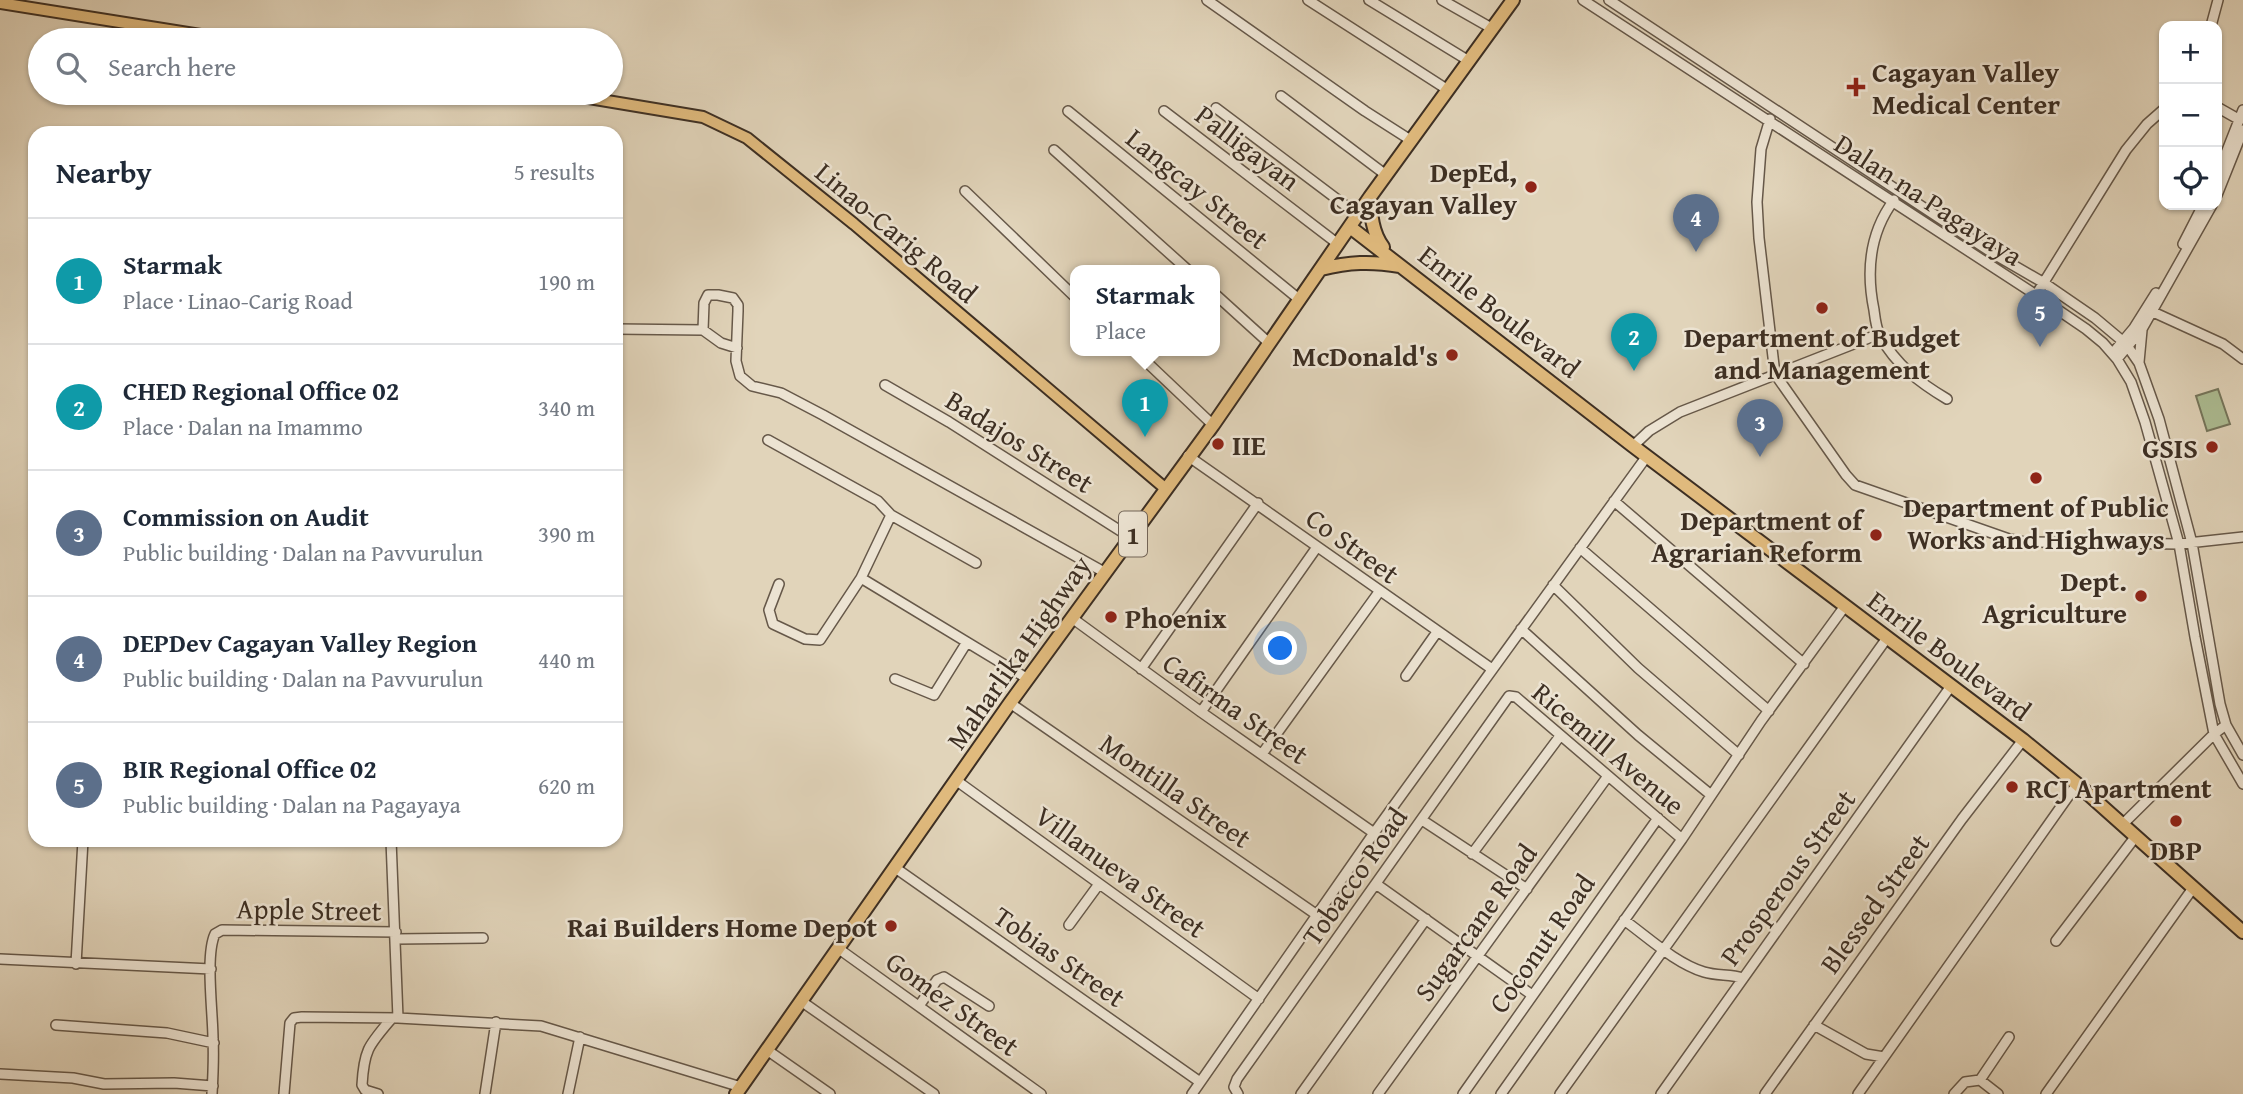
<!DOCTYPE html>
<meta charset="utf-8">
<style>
body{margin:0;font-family:"Gentium Book Plus",serif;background:#f6f6f7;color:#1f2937}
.controls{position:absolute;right:21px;top:21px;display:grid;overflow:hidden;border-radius:14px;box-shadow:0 2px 5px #0004}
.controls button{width:63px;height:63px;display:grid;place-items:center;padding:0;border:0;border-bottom:2px solid #e0e1e3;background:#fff;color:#1f2937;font:35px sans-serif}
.you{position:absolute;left:1281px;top:649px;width:24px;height:24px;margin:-18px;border:5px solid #fff;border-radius:50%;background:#1a73e8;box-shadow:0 0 0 10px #1a73e833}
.badge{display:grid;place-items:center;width:46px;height:46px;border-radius:50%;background:#d93025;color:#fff;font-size:23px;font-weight:700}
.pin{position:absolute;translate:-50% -58px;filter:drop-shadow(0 2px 4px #0008)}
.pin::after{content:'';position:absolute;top:37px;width:24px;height:21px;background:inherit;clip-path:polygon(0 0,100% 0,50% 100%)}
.popup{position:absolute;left:1070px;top:265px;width:150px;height:91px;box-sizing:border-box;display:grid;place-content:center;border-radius:14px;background:#fff;filter:drop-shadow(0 2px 5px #0005);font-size:23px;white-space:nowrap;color:#747a83}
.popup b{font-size:26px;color:#1f2937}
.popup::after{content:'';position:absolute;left:50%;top:100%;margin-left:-14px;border:14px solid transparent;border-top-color:#fff}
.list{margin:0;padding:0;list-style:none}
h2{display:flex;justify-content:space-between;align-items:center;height:91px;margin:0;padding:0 28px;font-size:30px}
h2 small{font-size:23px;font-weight:400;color:#747a83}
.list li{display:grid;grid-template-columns:46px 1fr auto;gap:21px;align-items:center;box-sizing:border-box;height:126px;padding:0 28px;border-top:2px solid #e0e1e3}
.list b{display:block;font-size:26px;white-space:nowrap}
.list p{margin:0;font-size:23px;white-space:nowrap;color:#747a83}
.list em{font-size:23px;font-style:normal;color:#747a83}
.icon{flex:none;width:38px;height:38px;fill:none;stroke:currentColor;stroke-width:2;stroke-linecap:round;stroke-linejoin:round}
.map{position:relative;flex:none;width:2243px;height:1094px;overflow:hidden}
.search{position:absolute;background:#fff;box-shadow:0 2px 5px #0004;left:28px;top:28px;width:595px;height:77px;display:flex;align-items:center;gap:18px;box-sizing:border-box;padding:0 24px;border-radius:38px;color:#747a83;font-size:26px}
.panel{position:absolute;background:#fff;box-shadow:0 2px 5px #0004;left:28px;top:126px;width:595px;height:721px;border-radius:21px}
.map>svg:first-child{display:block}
</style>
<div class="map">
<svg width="2243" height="1094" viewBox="0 0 2243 1094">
<rect width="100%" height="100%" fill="#e1d4ba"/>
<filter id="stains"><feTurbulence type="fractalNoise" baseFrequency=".00286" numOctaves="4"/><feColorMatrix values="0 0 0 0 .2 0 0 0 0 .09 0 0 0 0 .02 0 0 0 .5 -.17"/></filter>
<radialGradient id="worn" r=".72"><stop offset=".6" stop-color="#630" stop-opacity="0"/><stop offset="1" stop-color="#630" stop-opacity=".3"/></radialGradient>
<path fill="#adbe94" stroke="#75765c" stroke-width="2" d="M2218,389L2230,424L2207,431L2196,396Z"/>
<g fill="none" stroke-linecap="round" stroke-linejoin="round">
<defs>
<path id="minor" d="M1207,0L1365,111L1412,141
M1308,0L1448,90
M1369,0L1469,61
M1442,0L1493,29
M1583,0L2036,295L2086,329L2103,343L2117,359L2131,382L2145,422L2179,544L2195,637L2214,734L2243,784
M1609,0L1994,254L2044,283L2095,318L2126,344L2139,363L2159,419L2192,543L2220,704L2226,725L2243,755
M2211,26L2218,0
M1281,96L1386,175
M2217,107L2240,120
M1216,108L1358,215
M1068,111L1300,300
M1164,111L1338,244
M1770,119L1761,149L1757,202L1759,238L1775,374L1846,475L1855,485L2009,539L2024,542L2179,544L2243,537
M1054,150L1189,271
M2217,176L2243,110
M965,191L1075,297
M2217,195L2243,130
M1894,200C1870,232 1866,271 1874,310C1875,318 1876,328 1880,336C1896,365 1920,383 1947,399
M2183,244L2203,205
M1215,294L1269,343
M2036,295L2126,150L2147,124L2164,109
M2153,312L2223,344L2243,359
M616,329L703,330L704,303L708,295H718L733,298L738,305V311L736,361L740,376L752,386L781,393L823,415L1104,572
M703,330L721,343L737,348
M1135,351L1213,425
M2113,353L2134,328L2156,293
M2117,359L2142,329L2212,205
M2139,362L2142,330
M885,385L949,422L1130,537
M768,440L878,501L891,515L861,578L820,640L805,639L773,624L769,610L779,584
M1633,446L1649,431L1680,412L1879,334
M1188,456L1492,669
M1614,501L1804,664
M891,515L976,563
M1580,548L1769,711
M861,578L1028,679
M1553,585L1638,668L1739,755
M1072,618L1201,712L1374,833
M1521,629L1638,735L1711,795
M1141,669L1258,503
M1406,676L1437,632
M895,679L934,695L967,642
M1010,703L1317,915
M1201,712L1317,547
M1262,754L1379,592
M957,781L1259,999
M1422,820L1527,889
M2123,824L2214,734L2226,725
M391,840L398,1018
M1472,854L1560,736
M894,867L1200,1082
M1376,884L1532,995
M1624,920C1649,938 1675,963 1704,972C1717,976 1730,974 1743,978
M1069,925L1099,884
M396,939L483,938
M2056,941L2136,836
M839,949L1041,1094
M0,959L211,969
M76,964L83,840
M801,1001L934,1094
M919,1006L937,980L944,977L989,1006
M56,1025L167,1033L214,1043
M1814,1025L1866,1054L1884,1057
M767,1050L830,1094
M0,1074L73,1078L104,1084L174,1083L213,1086
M1980,1080L2009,1037
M212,1094C213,1076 214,1057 213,1039C213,1013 205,955 215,934L222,930L396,932
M284,1094L290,1023L294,1018L302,1017L398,1018L541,1026L741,1087
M378,1094L365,1090L362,1085C364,1049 369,1045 392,1018
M485,1094L496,1022
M568,1094L580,1037
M1192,1094L1374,833L1647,456
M1238,1094L1234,1087L1237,1079L1509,696L1516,697L1682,839
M1301,1094L1426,919
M1378,1094L1608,776
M1463,1094L1658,818
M1501,1094L1682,839L1761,721L1845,606
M1560,1094L1887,638
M1661,1094L1951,686
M1765,1094L1962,819L2023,740
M1858,1094L2077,784
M1954,1094L1965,1082L1980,1080L1998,1094
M2046,1094L2193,888"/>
<path id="major" d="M0,3L232,40
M559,93L703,117L747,138L854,224L1166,489"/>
<path id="highway" d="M1370,197C1371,215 1372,232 1383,247
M1350,227L1633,446L2023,740L2077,784L2243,932
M1321,269C1349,262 1371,261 1400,266
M736,1094L1010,703L1213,425L1370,197L1513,0"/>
</defs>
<use href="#minor" stroke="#665849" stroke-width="12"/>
<use href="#major" stroke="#3d2f23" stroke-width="14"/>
<use href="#highway" stroke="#3d2f23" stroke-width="16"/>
<use href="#minor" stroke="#ece3d2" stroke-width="9"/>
<use href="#major" stroke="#e0ba7d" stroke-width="10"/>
<use href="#highway" stroke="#e0ba7d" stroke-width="12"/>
</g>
<g fill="#8f2418" stroke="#ece3d2" stroke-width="2.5">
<path d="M1852.5 76.5h7v7h7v7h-7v7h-7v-7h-7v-7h7z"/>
<circle cx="1531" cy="187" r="7"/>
<circle cx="1822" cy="308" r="7"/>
<circle cx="1452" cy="355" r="7"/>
<circle cx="1218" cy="444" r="7"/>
<circle cx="2212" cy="447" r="7"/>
<circle cx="2036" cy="478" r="7"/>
<circle cx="1876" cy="535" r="7"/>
<circle cx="2141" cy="596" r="7"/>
<circle cx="1111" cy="617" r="7"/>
<circle cx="2012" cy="787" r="7"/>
<circle cx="2176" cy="821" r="7"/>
<circle cx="891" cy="926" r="7"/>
</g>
<g text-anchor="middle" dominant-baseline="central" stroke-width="5" stroke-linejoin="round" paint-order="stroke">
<rect fill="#ece3d2" stroke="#726558" stroke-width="2" x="1119" y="511.5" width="28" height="45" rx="5"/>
<g font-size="26" font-weight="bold" fill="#3d2f23">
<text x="1133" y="534">1</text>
</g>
<g font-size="28" font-weight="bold" fill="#3d2f23" stroke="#ece3d2" text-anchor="end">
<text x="1872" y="71" text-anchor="start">Cagayan Valley<tspan x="1872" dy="32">Medical Center</tspan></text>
<text x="1517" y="171">DepEd,<tspan x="1517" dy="32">Cagayan Valley</tspan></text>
<text x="1822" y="336" text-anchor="middle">Department of Budget<tspan x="1822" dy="32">and Management</tspan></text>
<text x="1438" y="355">McDonald's</text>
<text x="1232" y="444" text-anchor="start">IIE</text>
<text x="2198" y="447">GSIS</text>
<text x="2036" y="506" text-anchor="middle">Department of Public<tspan x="2036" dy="32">Works and Highways</tspan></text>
<text x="1862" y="519">Department of<tspan x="1862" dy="32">Agrarian Reform</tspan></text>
<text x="2127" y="580">Dept.<tspan x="2127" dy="32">Agriculture</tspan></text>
<text x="1125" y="617" text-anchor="start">Phoenix</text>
<text x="2026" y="787" text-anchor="start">RCJ Apartment</text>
<text x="2176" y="849" text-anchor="middle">DBP</text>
<text x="877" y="926">Rai Builders Home Depot</text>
</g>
<g font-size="28" fill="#3d2f23" stroke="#ece3d2">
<text transform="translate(1248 147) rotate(37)">Palligayan</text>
<text transform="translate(1198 188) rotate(39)">Langcay Street</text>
<text transform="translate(1929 199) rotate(33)">Dalan na Pagayaya</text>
<text transform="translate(897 232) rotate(40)">Linao-Carig Road</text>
<text transform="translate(1500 311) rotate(38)">Enrile Boulevard</text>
<text transform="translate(1020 441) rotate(32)">Badajos Street</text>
<text transform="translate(1353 545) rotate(36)">Co Street</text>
<text transform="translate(1018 652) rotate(-55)">Maharlika Highway</text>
<text transform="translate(1950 655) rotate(37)">Enrile Boulevard</text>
<text transform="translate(1236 708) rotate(35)">Cafirma Street</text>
<text transform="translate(1609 748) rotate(40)">Ricemill Avenue</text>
<text transform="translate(1176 790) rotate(35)">Montilla Street</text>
<text transform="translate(1121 871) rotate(36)">Villanueva Street</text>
<text transform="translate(1354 876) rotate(-55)">Tobacco Road</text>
<text transform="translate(1787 877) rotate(-54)">Prosperous Street</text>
<text transform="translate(1874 903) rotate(-54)">Blessed Street</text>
<text transform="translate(309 909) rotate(1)">Apple Street</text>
<text transform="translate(1475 922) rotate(-54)">Sugarcane Road</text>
<text transform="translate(1541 943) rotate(-55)">Coconut Road</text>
<text transform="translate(1060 956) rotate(35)">Tobias Street</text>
<text transform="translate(953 1003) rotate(36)">Gomez Street</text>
</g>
</g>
<rect width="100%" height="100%" filter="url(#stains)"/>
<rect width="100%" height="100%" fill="url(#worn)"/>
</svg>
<div class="controls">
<button>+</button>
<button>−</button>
<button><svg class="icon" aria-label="locate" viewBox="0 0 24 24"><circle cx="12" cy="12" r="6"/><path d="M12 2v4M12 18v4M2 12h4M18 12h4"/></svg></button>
</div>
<div class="you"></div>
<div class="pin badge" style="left:1145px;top:437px;background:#0f9aa8">1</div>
<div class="popup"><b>Starmak</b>Place</div>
<div class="pin badge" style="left:1634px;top:371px;background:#0f9aa8">2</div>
<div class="pin badge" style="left:1760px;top:457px;background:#5c6f8a">3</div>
<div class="pin badge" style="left:1696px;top:252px;background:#5c6f8a">4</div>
<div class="pin badge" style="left:2040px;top:347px;background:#5c6f8a">5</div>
<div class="search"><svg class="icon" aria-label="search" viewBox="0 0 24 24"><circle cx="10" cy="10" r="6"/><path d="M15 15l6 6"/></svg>Search here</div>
<section class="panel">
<h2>Nearby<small>5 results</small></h2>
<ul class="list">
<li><span class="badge" style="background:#0f9aa8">1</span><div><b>Starmak</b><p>Place · Linao-Carig Road</p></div><em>190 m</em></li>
<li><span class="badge" style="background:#0f9aa8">2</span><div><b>CHED Regional Office 02</b><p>Place · Dalan na Imammo</p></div><em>340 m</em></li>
<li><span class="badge" style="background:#5c6f8a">3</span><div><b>Commission on Audit</b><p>Public building · Dalan na Pavvurulun</p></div><em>390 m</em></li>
<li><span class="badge" style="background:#5c6f8a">4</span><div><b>DEPDev Cagayan Valley Region</b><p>Public building · Dalan na Pavvurulun</p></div><em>440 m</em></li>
<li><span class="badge" style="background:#5c6f8a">5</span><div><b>BIR Regional Office 02</b><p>Public building · Dalan na Pagayaya</p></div><em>620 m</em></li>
</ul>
</section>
</div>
